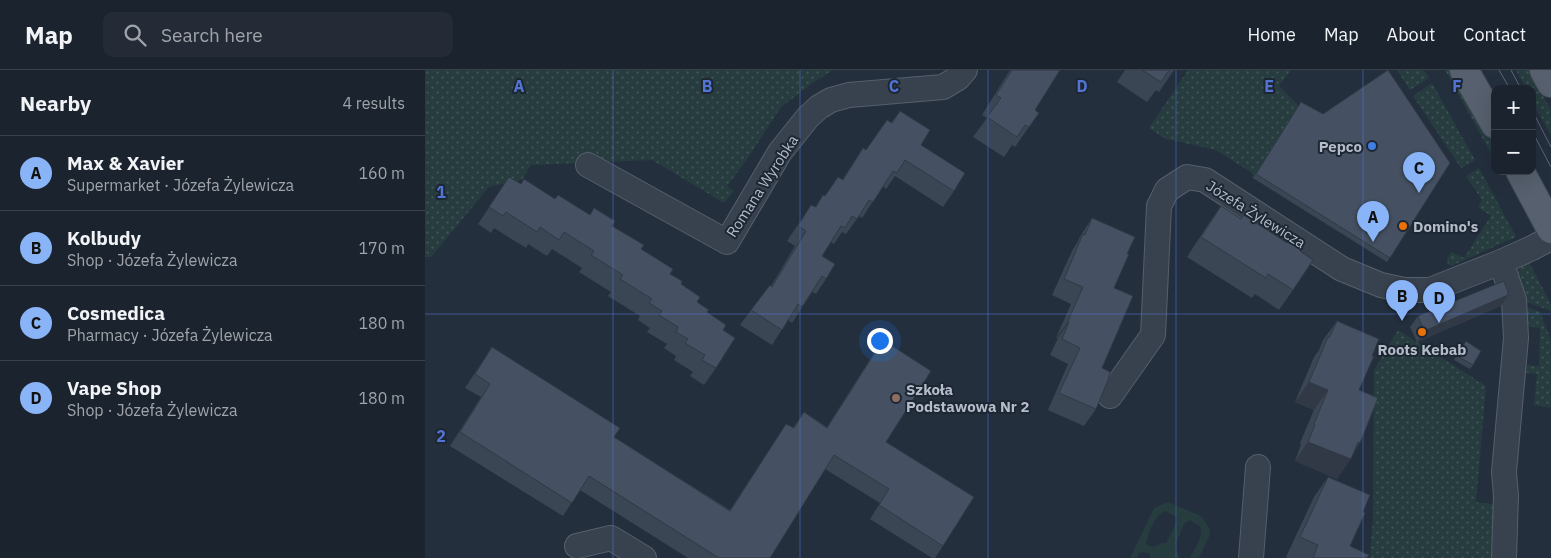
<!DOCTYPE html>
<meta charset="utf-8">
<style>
body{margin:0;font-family:"IBM Plex Sans",sans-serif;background:#242b36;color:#f1f3f6}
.controls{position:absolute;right:15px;top:15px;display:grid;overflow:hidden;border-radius:10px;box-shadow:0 5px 20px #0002}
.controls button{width:45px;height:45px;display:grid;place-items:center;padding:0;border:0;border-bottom:1px solid #39404a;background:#1b232e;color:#f1f3f6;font:25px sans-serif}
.you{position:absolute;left:454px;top:270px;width:18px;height:18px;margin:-12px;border:4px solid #fff;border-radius:50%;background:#1a73e8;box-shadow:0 0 0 8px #1a73e833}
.badge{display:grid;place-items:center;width:32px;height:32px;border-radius:50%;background:#8ab4f8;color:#111;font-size:16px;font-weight:700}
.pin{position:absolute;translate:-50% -41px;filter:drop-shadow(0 1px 2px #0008)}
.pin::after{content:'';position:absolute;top:26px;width:18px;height:15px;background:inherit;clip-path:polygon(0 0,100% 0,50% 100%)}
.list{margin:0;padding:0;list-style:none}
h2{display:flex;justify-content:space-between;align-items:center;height:65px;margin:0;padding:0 20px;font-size:21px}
h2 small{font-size:16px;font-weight:400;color:#a0a4aa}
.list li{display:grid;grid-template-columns:32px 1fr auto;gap:15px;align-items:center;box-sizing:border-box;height:75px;padding:0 20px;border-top:1px solid #39404a}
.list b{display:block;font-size:19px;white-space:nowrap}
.list p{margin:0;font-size:16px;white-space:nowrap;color:#a0a4aa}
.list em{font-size:16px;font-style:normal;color:#a0a4aa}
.icon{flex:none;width:28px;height:28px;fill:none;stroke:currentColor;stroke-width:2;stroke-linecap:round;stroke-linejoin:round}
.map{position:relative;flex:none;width:1126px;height:488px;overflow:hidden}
header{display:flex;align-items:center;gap:30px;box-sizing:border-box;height:70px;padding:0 25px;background:#1b232e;border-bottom:1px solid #39404a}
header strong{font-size:24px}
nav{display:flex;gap:28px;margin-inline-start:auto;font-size:18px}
.search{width:350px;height:45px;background:#242b36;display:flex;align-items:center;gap:12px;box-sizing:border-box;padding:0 18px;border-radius:10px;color:#a0a4aa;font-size:19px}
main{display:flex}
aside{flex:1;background:#1b232e}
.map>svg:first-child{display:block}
</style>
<header>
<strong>Map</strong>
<div class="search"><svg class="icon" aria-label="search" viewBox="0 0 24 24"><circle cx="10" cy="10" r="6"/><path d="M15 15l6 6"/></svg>Search here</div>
<nav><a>Home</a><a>Map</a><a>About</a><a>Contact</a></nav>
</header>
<main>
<aside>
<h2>Nearby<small>4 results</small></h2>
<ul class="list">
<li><span class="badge">A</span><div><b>Max &amp; Xavier</b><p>Supermarket · Józefa Żylewicza</p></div><em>160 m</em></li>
<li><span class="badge">B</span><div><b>Kolbudy</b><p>Shop · Józefa Żylewicza</p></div><em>170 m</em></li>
<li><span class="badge">C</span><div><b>Cosmedica</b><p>Pharmacy · Józefa Żylewicza</p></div><em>180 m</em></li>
<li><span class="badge">D</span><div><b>Vape Shop</b><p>Shop · Józefa Żylewicza</p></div><em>180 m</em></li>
</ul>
</aside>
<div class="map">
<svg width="1126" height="488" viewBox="0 0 1126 488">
<defs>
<pattern id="grass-dots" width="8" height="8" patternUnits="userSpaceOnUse" patternTransform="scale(1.25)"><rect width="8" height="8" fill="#263c3f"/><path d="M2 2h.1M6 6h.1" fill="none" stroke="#435659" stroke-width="1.8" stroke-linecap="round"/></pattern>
</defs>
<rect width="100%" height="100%" fill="#242f3e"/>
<path fill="url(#grass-dots)" d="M0,0H408L392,10L356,37L323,88L302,116L309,121L299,133L227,90L106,95L97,110L64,117L6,187H0Z
M763,0H866L854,16L874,36L828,108L827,103L791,80L741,69L724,58Z
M972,0H999L1004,8L985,20Z
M1020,0H1028L1030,4L1070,77V91Z
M1091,0H1104L1126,40V66L1107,31V19H1101Z
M1007,13L1050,90L1036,98L988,26Z
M1054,98L1091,167L1026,196L1023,194L1022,189L1026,182L1039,188L1066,146L1053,137L1057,130L1041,106Z
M1104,192L1126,234V241L1096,230L1093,202L1096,195Z
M1097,235L1115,242L1126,270V338L1109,335L1112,304L1098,302V295L1114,296L1115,258L1098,256Z
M973,260L1061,316L1051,432L1074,435L1073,488H945L948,449L949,300Z"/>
<path fill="#263c3f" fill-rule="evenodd" d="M743,432L776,446L785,459L784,467L774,488H765C770,478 779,466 775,456L765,450L759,454L750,476L752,481L754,488H725V484L719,482L714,483L712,488H705L729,438ZM740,441L752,447V451L741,473H737L728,477L722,475L721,472C725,462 729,445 740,441Z"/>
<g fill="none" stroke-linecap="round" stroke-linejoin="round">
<defs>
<path id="minor" d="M163,95L302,172L355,82L383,47L394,37L406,30L424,25L518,17L533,8L540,0
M1076,192L1089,230L1091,268L1079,402L1081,426L1079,488
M685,326L728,265L734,136L742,120L762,107L780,110L917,199L956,215L979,220H1005L1076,192L1107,178L1126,168
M152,476L186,468L219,488
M826,488L833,397"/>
<path id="major" d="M1039,0L1070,54
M1119,0L1126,13
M1095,101L1126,159"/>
</defs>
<use href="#minor" stroke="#565f6c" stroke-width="26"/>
<use href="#major" stroke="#414a57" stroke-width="30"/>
<use href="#minor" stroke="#38414e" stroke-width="24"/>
<use href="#major" stroke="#56606e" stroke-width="28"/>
<path stroke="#5a6575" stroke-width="1" d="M1074,0L1085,19
M1086,0L1096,19
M1107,40L1126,77
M1107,61L1126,97"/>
</g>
<path fill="#3b4654" d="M585,0H635L610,40L604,57L590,77L587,75L579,87L548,67L562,48L557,45Z
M700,0H749L734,22L731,20L722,32L692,12Z
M876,32L898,44L1025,93L962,192L828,108Z
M475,41L496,75L529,121L518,137L470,106L461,119L458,116L437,148L434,146L421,164L417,162L409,174L406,172L397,186L401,209L391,224L387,222L367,253L363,250L347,275L315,255L326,240L346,216L370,176L362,171L386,135L390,137L398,125L400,126L417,110L438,78L441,80L466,53Z
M84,107L96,114L130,129L133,125L165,145L187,156L216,179L256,214L298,260L291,298L279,315L265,306L268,302L249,290L251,286L239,278L242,274L222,262L225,258L213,250L215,246L183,226L186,222L154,202L157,198L127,179L122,186L103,174L101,178L69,158L66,163L53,154Z
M796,136L816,149L875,181L868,220L854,240L830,224L827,228L762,187L782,156Z
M667,148L702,184L689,218L671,339L659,356L623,340L643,294L625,285L633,268H631L646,234L627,225L647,181L652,173L656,165Z
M1076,236L992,272L985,257L993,246Z
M912,251L947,286L934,320L935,373L912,409L870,391L876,374L875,373L889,340L870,332L889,287L894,280L898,270Z
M458,270L461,372L518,476L510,488H507L445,449L455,433L400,399L345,488H263L155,420L138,446L25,376L56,327L40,318L67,277L189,367L305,440L361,354L368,358L379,342L402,357L449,283Z
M1038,275L1048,295L1045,299L1029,290Z
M903,407L925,476L942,488H863L861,487L889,427Z"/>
<path fill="#303945" d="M1083,225L1076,236L992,272L999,261Z
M643,251L644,252L633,268H631Z
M884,312L903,320L889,340L870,332Z
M883,372H933L935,373L924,388L926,389L912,409L870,391Z"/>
<path fill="#455162" stroke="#303945" d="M587,0H635L610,40L614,43L604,57L600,55L592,67L562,47L576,28L571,25Z
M717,0H744L736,12Z
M963,0L1025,93L965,188L831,104L876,32L898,44Z
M475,41L505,60L496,75L540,103L529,121L480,90L472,103L468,101L448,132L444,130L432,149L427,146L420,158L416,156L397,186L410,194L401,209L397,206L377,237L373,234L357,260L326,240L345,215L347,217L381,161L373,156L386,135L391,137L398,125L400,126L413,107L418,110L438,78L441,80L462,50L467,53Z
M84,107L96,114L99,109L130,129L133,125L165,145L169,138L190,151L187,156L219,175L216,179L248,199L245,204L257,211L256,214L275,227L272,232L284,240L282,242L301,255L298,260L310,268L291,298L277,290L280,285L260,273L263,269L251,262L253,257L234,245L237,241L224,233L227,229L195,209L198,205L166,185L169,181L139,162L134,170L115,157L112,162L81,142L78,146L64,137Z
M796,136L816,149L819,145L862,173L865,168L878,177L875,181L888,190L868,220L843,204L841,208L776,167Z
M667,148L710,167L702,184H704L689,218L708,226L677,298L685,302L683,310L671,339L634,323L655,278L637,269L644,252L643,251L658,217L639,209L658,164L660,165Z
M1079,211L1083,222V225L999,261L993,246Z
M912,251L954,269L947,286H949L934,320L953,328L935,373L933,372L926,389L883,372L890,355L889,354L903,320L884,312L903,267L904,268Z
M458,270L506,301L461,372L549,427L518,476L454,435L464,419L409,385L345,488H294L164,406L147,433L35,362L65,314L50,304L67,277L195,358L189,367L305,441L361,354L369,358L379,342L402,358Z
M1041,271L1056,281L1048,295L1032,286Z
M903,407L945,425L938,442L940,443L925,476L944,485L942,488H888L893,475L875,467Z"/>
<path fill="none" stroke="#5274d3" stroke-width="1" stroke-opacity="0.55" d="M188,0V488M375,0V488M563,0V488M751,0V488M938,0V488M0,244H1126"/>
<circle fill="#3f7fe0" stroke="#1d2633" stroke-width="2" cx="947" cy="76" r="5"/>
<g fill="#e8710a" stroke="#1d2633" stroke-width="2">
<circle cx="978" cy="156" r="5"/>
<circle cx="997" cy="262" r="5"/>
</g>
<circle fill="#8d6e63" stroke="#1d2633" stroke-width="2" cx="471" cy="328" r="5"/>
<g text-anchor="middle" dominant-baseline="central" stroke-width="4" stroke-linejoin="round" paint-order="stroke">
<g font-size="15" font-weight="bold" fill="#b4bcc9" stroke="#1d2633" text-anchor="start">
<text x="937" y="76" text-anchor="end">Pepco</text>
<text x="988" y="156">Domino's</text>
<text x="997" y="279" text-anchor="middle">Roots Kebab</text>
<text x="481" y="319">Szkoła<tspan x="481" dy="17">Podstawowa Nr 2</tspan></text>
</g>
<g font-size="15" fill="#b4bcc9" stroke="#1d2633">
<text transform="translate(337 116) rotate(-57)">Romana Wyrobka</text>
<text transform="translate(831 144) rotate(32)">Józefa Żylewicza</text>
</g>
</g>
<g font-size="16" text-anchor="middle" font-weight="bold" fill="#5274d3" stroke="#1d2633" stroke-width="4" stroke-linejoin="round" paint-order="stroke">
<text x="94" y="22">A</text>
<text x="282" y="22">B</text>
<text x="469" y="22">C</text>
<text x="657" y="22">D</text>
<text x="844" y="22">E</text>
<text x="1032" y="22">F</text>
<text x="16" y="128">1</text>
<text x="16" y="372">2</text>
</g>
</svg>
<div class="controls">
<button>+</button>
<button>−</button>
</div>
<div class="you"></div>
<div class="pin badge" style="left:948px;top:172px">A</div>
<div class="pin badge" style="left:977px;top:251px">B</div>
<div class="pin badge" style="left:994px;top:123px">C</div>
<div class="pin badge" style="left:1014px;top:253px">D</div>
</div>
</main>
